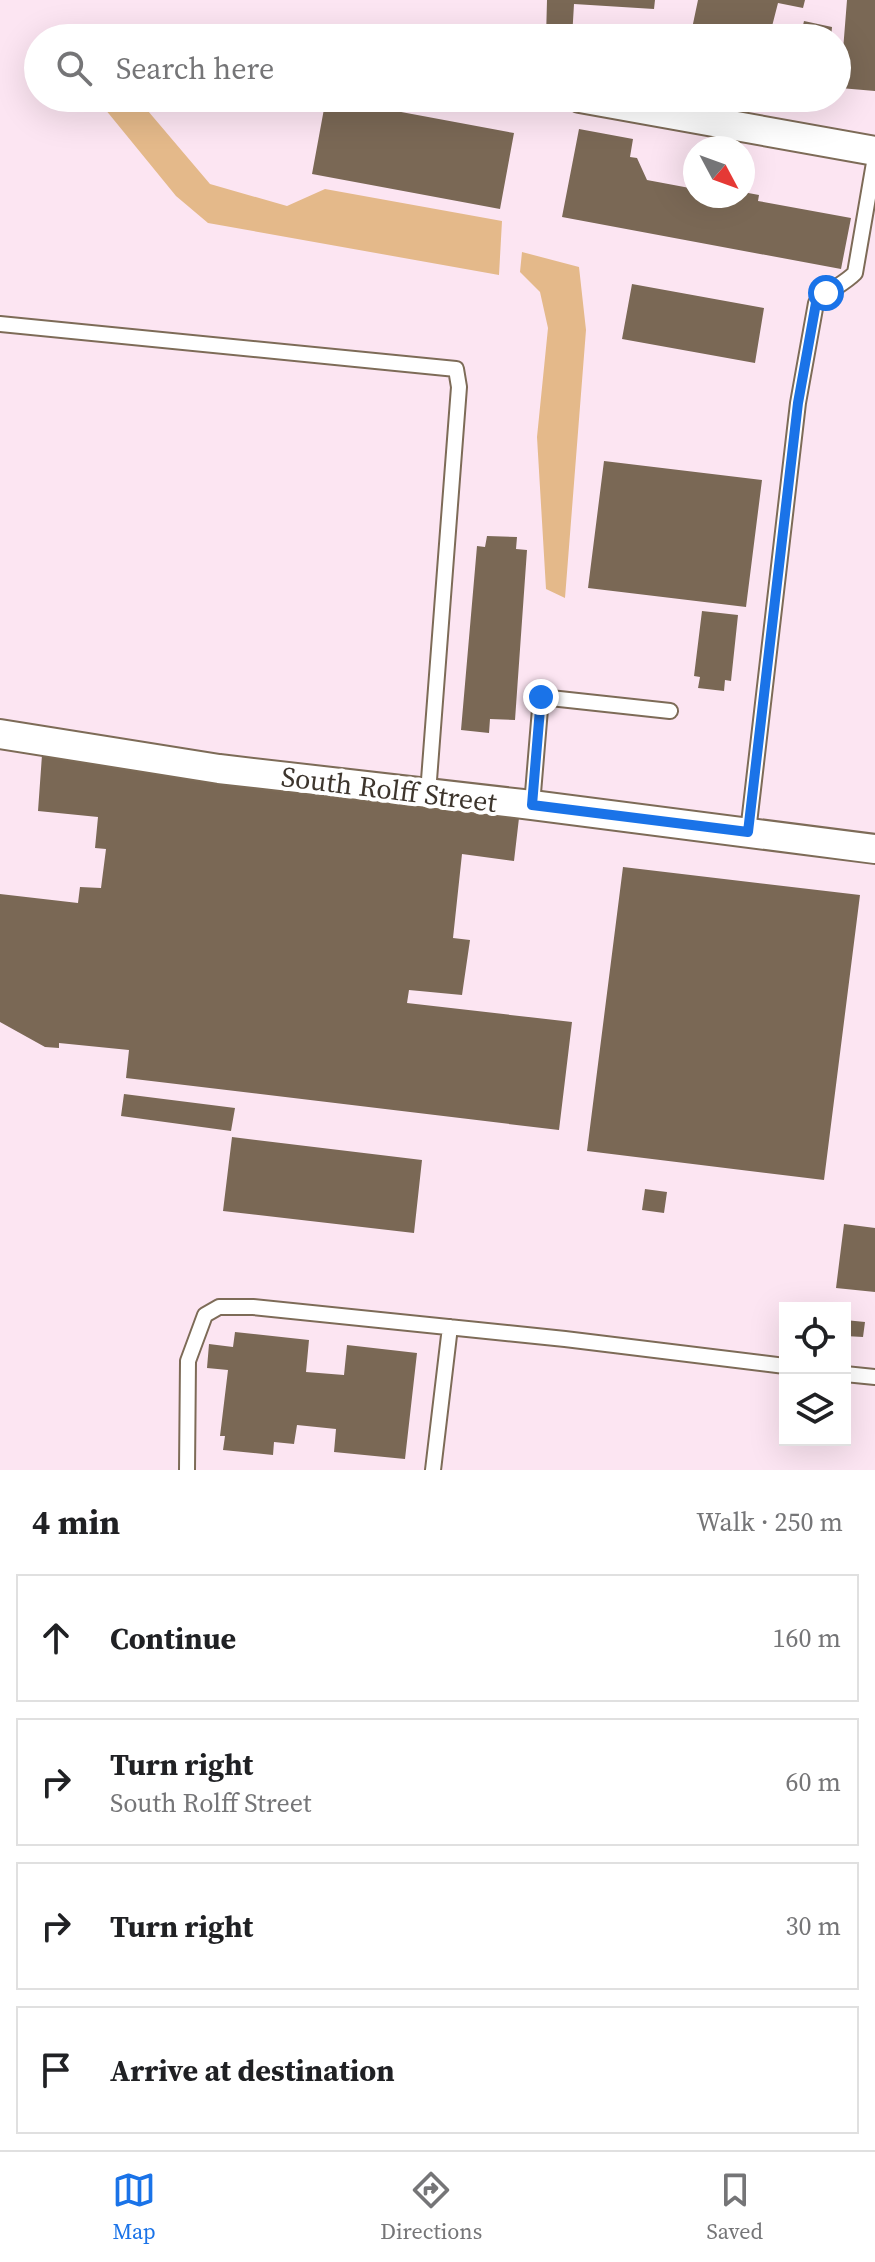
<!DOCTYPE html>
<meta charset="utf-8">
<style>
body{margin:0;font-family:"Source Serif 4",serif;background:#f2f2f2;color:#202124}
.controls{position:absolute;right:24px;bottom:24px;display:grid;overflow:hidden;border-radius:0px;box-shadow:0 8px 32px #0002}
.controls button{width:72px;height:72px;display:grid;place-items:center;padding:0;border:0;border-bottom:2px solid #e0e0e0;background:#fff;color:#202124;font:40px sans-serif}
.compass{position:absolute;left:683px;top:136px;width:72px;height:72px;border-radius:50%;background:#fff;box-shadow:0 8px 32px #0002;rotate:131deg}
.stop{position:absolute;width:24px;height:24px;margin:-18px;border:6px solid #1a73e8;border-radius:50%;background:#fff}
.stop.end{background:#1a73e8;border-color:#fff;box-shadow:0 2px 8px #0008}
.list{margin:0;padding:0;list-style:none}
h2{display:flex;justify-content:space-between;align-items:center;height:104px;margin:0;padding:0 32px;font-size:34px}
h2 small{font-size:26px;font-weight:400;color:#757577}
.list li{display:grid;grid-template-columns:52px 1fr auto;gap:24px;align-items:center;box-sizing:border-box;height:128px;margin:0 16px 16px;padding:0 16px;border:2px solid #e0e0e0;border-radius:0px}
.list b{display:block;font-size:30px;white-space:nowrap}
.list p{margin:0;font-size:26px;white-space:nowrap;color:#757577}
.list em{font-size:26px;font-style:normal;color:#757577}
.icon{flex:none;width:44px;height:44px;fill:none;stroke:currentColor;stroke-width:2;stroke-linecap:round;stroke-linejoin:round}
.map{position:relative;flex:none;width:875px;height:1470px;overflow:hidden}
.search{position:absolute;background:#fff;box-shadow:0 8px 32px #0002;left:24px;right:24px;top:24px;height:88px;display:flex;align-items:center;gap:20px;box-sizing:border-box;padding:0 28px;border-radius:44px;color:#757577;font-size:30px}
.sheet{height:680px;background:#fff}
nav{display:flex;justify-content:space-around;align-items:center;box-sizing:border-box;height:112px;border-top:2px solid #e0e0e0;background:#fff;font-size:22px;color:#757577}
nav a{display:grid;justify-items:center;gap:4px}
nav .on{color:#1a73e8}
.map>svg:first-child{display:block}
</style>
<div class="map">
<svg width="875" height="1470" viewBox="0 0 875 1470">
<rect width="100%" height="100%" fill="#fef5ec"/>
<path fill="#fce5f2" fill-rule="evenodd" d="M0,0H875V1470H0ZM38,38H837V98H38ZM695,148H743V196H695ZM785,1308H845V1440H785Z"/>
<path fill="#e4b98a" d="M96,98H137L210,184L287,206L325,189L502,221L499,275L208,223L176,196Z
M522,252L579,267L586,330L565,598L546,589L537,437L548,328L540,292L520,272Z"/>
<path fill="#7a6855" d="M547,0H655L654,9L574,4L572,38H546Z
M698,0H805L803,8L778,3L769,38H690Z
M847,0H875V91L840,88Z
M804,21L832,27L831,38H800Z
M326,98L514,133L500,209L312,174Z
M579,129L633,139L630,157L637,158L647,180L695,189V196L737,197L743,196V192L759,195L758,201L851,218L841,269L562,217Z
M632,284L764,308L755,363L622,339Z
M604,461L762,480L746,607L588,588Z
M487,536L517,537L516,549L527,550L515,720L490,719L489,733L461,730L477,546L485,547Z
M702,611L738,615L731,681L725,680L724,691L698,688L700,677L694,676Z
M42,755L320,789V794L519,818L514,861L462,854L453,938L470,940L462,995L409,990L407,1003L572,1022L559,1130L126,1078L129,1050L59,1043V1048L45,1047L0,1022V894L78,903L80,887L101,888L106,849L95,848L98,817L38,811Z
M623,867L860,895L824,1180L587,1151Z
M124,1094L235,1108L231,1131L121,1116Z
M232,1137L422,1160L414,1233L223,1211Z
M645,1189L667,1192L664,1213L642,1210Z
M844,1224L875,1228V1292L836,1288Z
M845,1320L865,1322L863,1337L845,1336Z
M235,1332L309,1340L306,1372L344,1375L347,1345L417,1353L405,1459L334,1452L336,1429L297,1425L294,1444L274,1442L273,1455L223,1450L225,1436H220L228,1370L207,1368L209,1344L233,1347Z"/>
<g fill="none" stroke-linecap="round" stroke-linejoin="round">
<defs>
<path id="service" d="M0,324L456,369L459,387L428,793
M532,805L541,697L670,711
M748,832L798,403L816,303C828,290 843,285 855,273L875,157
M845,1374L875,1377
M187,1470L188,1361L205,1315L219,1307H253L565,1339L785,1366
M433,1470L450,1327"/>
<path id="minor" d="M580,98L875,151
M0,734L219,769L532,805L875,849"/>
</defs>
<use href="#service" stroke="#7d6b57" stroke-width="18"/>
<use href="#minor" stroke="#7d6b57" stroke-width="32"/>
<use href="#service" stroke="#fff" stroke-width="14"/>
<use href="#minor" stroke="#fff" stroke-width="28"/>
</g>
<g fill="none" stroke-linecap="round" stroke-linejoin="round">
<path stroke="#1a73e8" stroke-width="10" d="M541,697L532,805L748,832L798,403L816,303L826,293"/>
</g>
<g text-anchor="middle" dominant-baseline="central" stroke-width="8" stroke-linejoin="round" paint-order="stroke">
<g font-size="28" fill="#3d352d" stroke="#fff">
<text transform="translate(389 789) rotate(7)">South Rolff Street</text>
</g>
</g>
</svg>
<div class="controls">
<button><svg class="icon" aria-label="locate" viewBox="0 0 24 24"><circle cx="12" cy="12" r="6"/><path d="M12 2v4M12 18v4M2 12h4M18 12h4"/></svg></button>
<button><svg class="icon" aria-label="layers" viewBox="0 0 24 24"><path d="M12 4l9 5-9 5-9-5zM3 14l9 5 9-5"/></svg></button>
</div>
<svg class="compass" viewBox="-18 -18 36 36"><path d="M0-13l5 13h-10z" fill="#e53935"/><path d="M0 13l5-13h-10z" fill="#757577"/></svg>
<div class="stop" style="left:826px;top:293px"></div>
<div class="stop end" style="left:541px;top:697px"></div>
<div class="search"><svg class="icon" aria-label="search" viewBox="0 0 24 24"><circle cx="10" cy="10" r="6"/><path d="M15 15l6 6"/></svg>Search here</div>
</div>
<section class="sheet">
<h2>4 min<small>Walk · 250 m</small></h2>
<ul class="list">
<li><svg class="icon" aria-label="ahead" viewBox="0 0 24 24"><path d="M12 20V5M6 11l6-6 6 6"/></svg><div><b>Continue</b></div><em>160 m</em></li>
<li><svg class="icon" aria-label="right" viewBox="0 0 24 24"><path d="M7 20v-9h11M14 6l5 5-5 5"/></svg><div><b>Turn right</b><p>South Rolff Street</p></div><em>60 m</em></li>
<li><svg class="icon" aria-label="right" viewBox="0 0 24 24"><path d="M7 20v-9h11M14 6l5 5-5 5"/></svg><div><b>Turn right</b></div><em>30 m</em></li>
<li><svg class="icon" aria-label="arrive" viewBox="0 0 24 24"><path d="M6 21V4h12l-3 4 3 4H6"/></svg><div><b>Arrive at destination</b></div></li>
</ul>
</section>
<nav>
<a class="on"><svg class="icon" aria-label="map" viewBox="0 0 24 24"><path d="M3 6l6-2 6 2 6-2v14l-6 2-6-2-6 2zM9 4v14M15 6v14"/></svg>Map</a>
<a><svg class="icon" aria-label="directions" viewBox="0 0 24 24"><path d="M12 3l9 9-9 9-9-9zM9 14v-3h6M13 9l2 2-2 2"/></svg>Directions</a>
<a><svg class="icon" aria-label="saved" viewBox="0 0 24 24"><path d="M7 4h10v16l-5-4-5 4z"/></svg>Saved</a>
</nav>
